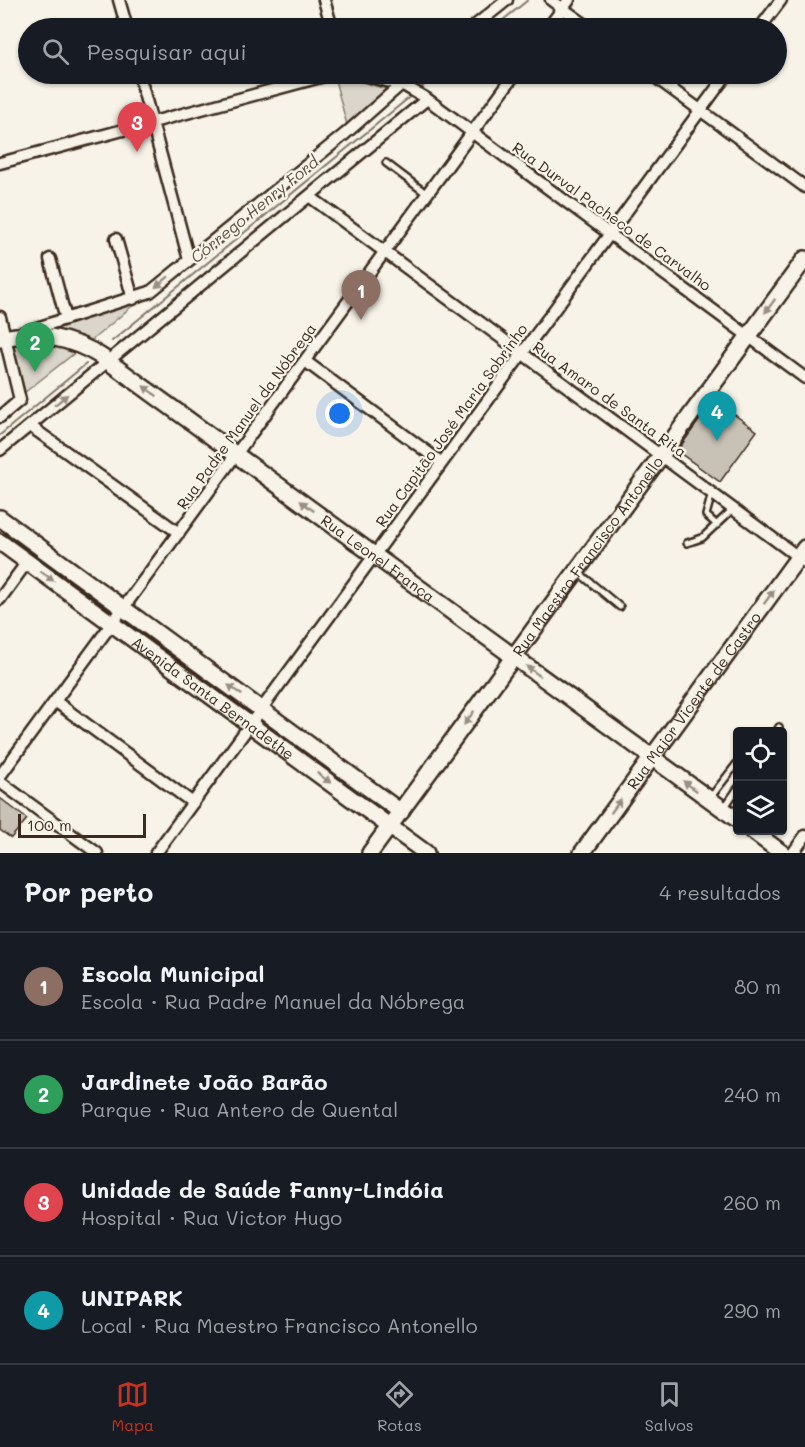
<!DOCTYPE html>
<html lang="pt">
<meta charset="utf-8">
<style>
body{margin:0;font-family:Mali,sans-serif;background:#20242c;color:#f1f3f6}
.controls{position:absolute;right:18px;bottom:18px;display:grid;overflow:hidden;border-radius:6px;box-shadow:0 2px 4px #0004}
.controls button{width:54px;height:54px;display:grid;place-items:center;padding:0;border:0;border-bottom:2px solid #363941;background:#171b24;color:#f1f3f6;font:30px sans-serif}
.scale{position:absolute;left:18px;bottom:15px;width:128px;box-sizing:border-box;padding-left:6px;border:3px solid #3b2a1e;border-top:0;font-size:16px;line-height:21px;white-space:nowrap;color:#3b2a1e;-webkit-text-stroke:4px #f7f3e8;paint-order:stroke}
.you{position:absolute;left:340px;top:414px;width:21px;height:21px;margin:-15px;border:4px solid #fff;border-radius:50%;background:#1a73e8;box-shadow:0 0 0 9px #1a73e833}
.badge{display:grid;place-items:center;width:39px;height:39px;border-radius:50%;background:#c8321e;color:#fff;font-size:20px;font-weight:700}
.pin{position:absolute;translate:-50% -50px;filter:drop-shadow(0 2px 3px #0008)}
.pin::after{content:'';position:absolute;top:32px;width:21px;height:18px;background:inherit;clip-path:polygon(0 0,100% 0,50% 100%)}
.list{margin:0;padding:0;list-style:none}
h2{display:flex;justify-content:space-between;align-items:center;height:78px;margin:0;padding:0 24px;font-size:26px}
h2 small{font-size:20px;font-weight:400;color:#9ea1a6}
.list li{display:grid;grid-template-columns:39px 1fr auto;gap:18px;align-items:center;box-sizing:border-box;height:108px;padding:0 24px;border-top:2px solid #363941}
.list b{display:block;font-size:22px;white-space:nowrap}
.list p{margin:0;font-size:20px;white-space:nowrap;color:#9ea1a6}
.list em{font-size:20px;font-style:normal;color:#9ea1a6}
.icon{flex:none;width:33px;height:33px;fill:none;stroke:currentColor;stroke-width:2;stroke-linecap:round;stroke-linejoin:round}
.map{position:relative;flex:none;width:805px;height:853px;overflow:hidden}
.search{position:absolute;background:#171b24;box-shadow:0 2px 4px #0004;left:18px;right:18px;top:18px;height:66px;display:flex;align-items:center;gap:15px;box-sizing:border-box;padding:0 21px;border-radius:33px;color:#9ea1a6;font-size:22px}
.sheet{height:510px;background:#171b24}
nav{display:flex;justify-content:space-around;align-items:center;box-sizing:border-box;height:84px;border-top:2px solid #363941;background:#171b24;font-size:16px;color:#9ea1a6}
nav a{display:grid;justify-items:center;gap:3px}
nav .on{color:#c8321e}
.map>svg:first-child{display:block}
</style>
<div class="map">
<svg width="805" height="853" viewBox="0 0 805 853">
<rect width="100%" height="100%" fill="#f7f3e8"/>
<filter id="ink" filterUnits="userSpaceOnUse"><feTurbulence type="fractalNoise" baseFrequency=".0167" numOctaves="2"/><feDisplacementMap in="SourceGraphic" scale="12" xChannelSelector="R" yChannelSelector="G"/><feConvolveMatrix kernelMatrix="1 2 1 2 8 2 1 2 1" color-interpolation-filters="sRGB"/></filter>
<g filter="url(#ink)">
<path fill="#dbd6cb" stroke="#8b8074" stroke-width="1.5" d="M348,78L386,89L347,125L335,80Z
M137,302L92,340L55,329Z
M12,343H44L77,351L24,393Z"/>
<g fill="none" stroke-linecap="round" stroke-linejoin="round">
<path stroke="#84786c" stroke-width="2" d="M493,28L528,0
M422,87L438,74
M112,341L411,96
M0,435L86,364"/>
</g>
<path fill="#c8c1b6" stroke="#3b2a1e" stroke-width="1.5" d="M714,400L757,431L720,482L677,451Z
M0,798L27,819L11,838L0,830Z"/>
<g fill="none" stroke-linecap="round" stroke-linejoin="round">
<defs>
<path id="lane" d="M386,163L427,194
M712,493L706,515L717,525
M687,543L702,538L733,509
M578,572L620,607
M776,732L779,727
M710,798L738,762
M724,808L738,788"/>
<path id="street" d="M119,0L127,28
M324,0L332,28
M551,0L590,28
M472,28L507,0
M548,28L569,0
M760,28L781,0
M139,74L189,260
M360,74L405,86L427,99L805,378
M651,74L805,187
M0,163L332,74
M309,196L805,562
M116,239L133,299
M50,259L66,319
M0,317L20,400L0,417
M24,332L150,292L345,134L413,74
M305,361L442,463
M30,426L179,533
M0,450L427,99
M0,599L27,562
M55,701L193,803
M0,776L515,74
M0,782L97,853
M156,853L727,74
M793,853L805,836"/>
<g id="secondary">
<path id="s1" d="M0,339C34,330 73,338 102,357L738,820"/>
<path d="M0,518L401,812"/>
<path id="s2" d="M0,542L426,853"/>
<path d="M751,830L782,853"/>
<path id="s3" d="M370,853L805,259"/>
<path id="s4" d="M582,853L805,548"/>
</g>
</defs>
<use href="#lane" stroke="#3b2a1e" stroke-width="10"/>
<use href="#street" stroke="#3b2a1e" stroke-width="15"/>
<use href="#secondary" stroke="#3b2a1e" stroke-width="20"/>
<use href="#lane" stroke="#f7f3e8" stroke-width="5"/>
<use href="#street" stroke="#f7f3e8" stroke-width="10"/>
<use href="#secondary" stroke="#f7f3e8" stroke-width="15"/>
</g>
<defs><path id="oneway-solid" d="M-6-.8H1V-3.2L6.5 0L1 3.2V.8H-6Z" transform="scale(1.5)"/></defs>
<g fill="#998e83">
<use href="#oneway-solid" transform="translate(162 282) rotate(141)"/>
<use href="#oneway-solid" transform="translate(770 306) rotate(126)"/>
<use href="#oneway-solid" transform="translate(150 391) rotate(-144)"/>
<use href="#oneway-solid" transform="translate(61 400) rotate(-39)"/>
<use href="#oneway-solid" transform="translate(307 506) rotate(-144)"/>
<use href="#oneway-solid" transform="translate(47 576) rotate(36)"/>
<use href="#oneway-solid" transform="translate(769 597) rotate(-54)"/>
<use href="#oneway-solid" transform="translate(533 671) rotate(-144)"/>
<use href="#oneway-solid" transform="translate(235 690) rotate(-144)"/>
<use href="#oneway-solid" transform="translate(469 718) rotate(126)"/>
<use href="#oneway-solid" transform="translate(324 778) rotate(36)"/>
<use href="#oneway-solid" transform="translate(690 786) rotate(-144)"/>
<use href="#oneway-solid" transform="translate(616 806) rotate(-54)"/>
</g>
</g>
<g text-anchor="middle" dominant-baseline="central" stroke-width="4.5" stroke-linejoin="round" paint-order="stroke">
<g font-size="15" fill="#3b2a1e" stroke="#f7f3e8">
<text transform="translate(612 216) rotate(36)">Rua Durval Pacheco de Carvalho</text>
<text transform="translate(610 399) rotate(36)">Rua Amaro de Santa Rita</text>
<text transform="translate(246 416) rotate(-54)">Rua Padre Manuel da Nóbrega</text>
<text transform="translate(451 425) rotate(-54)">Rua Capitão José Maria Sobrinho</text>
<text stroke="none"><textPath href="#s3" startOffset="368">Rua Maestro Francisco Antonello</textPath></text>
<text stroke="none"><textPath href="#s1" startOffset="448">Rua Leonel França</textPath></text>
<text stroke="none"><textPath href="#s2" startOffset="264">Avenida Santa Bernadethe</textPath></text>
<text stroke="none"><textPath href="#s4" startOffset="189">Rua Major Vicente de Castro</textPath></text>
</g>
<g font-size="16" font-style="italic" fill="#5f5145" stroke="#f7f3e8">
<text transform="translate(254 209) rotate(-39)">Córrego Henry Ford</text>
</g>
</g>
</svg>
<div class="controls">
<button><svg class="icon" aria-label="locate" viewBox="0 0 24 24"><circle cx="12" cy="12" r="6"/><path d="M12 2v4M12 18v4M2 12h4M18 12h4"/></svg></button>
<button><svg class="icon" aria-label="layers" viewBox="0 0 24 24"><path d="M12 4l9 5-9 5-9-5zM3 14l9 5 9-5"/></svg></button>
</div>
<div class="scale">100 m</div>
<div class="you"></div>
<div class="pin badge" style="left:361px;top:320px;background:#8d6e63">1</div>
<div class="pin badge" style="left:35px;top:372px;background:#2e9e5b">2</div>
<div class="pin badge" style="left:137px;top:152px;background:#e0444e">3</div>
<div class="pin badge" style="left:717px;top:441px;background:#0f9aa8">4</div>
<div class="search"><svg class="icon" aria-label="search" viewBox="0 0 24 24"><circle cx="10" cy="10" r="6"/><path d="M15 15l6 6"/></svg>Pesquisar aqui</div>
</div>
<section class="sheet">
<h2>Por perto<small>4 resultados</small></h2>
<ul class="list">
<li><span class="badge" style="background:#8d6e63">1</span><div><b>Escola Municipal</b><p>Escola · Rua Padre Manuel da Nóbrega</p></div><em>80 m</em></li>
<li><span class="badge" style="background:#2e9e5b">2</span><div><b>Jardinete João Barão</b><p>Parque · Rua Antero de Quental</p></div><em>240 m</em></li>
<li><span class="badge" style="background:#e0444e">3</span><div><b>Unidade de Saúde Fanny-Lindóia</b><p>Hospital · Rua Victor Hugo</p></div><em>260 m</em></li>
<li><span class="badge" style="background:#0f9aa8">4</span><div><b>UNIPARK</b><p>Local · Rua Maestro Francisco Antonello</p></div><em>290 m</em></li>
</ul>
</section>
<nav>
<a class="on"><svg class="icon" aria-label="map" viewBox="0 0 24 24"><path d="M3 6l6-2 6 2 6-2v14l-6 2-6-2-6 2zM9 4v14M15 6v14"/></svg>Mapa</a>
<a><svg class="icon" aria-label="directions" viewBox="0 0 24 24"><path d="M12 3l9 9-9 9-9-9zM9 14v-3h6M13 9l2 2-2 2"/></svg>Rotas</a>
<a><svg class="icon" aria-label="saved" viewBox="0 0 24 24"><path d="M7 4h10v16l-5-4-5 4z"/></svg>Salvos</a>
</nav>
